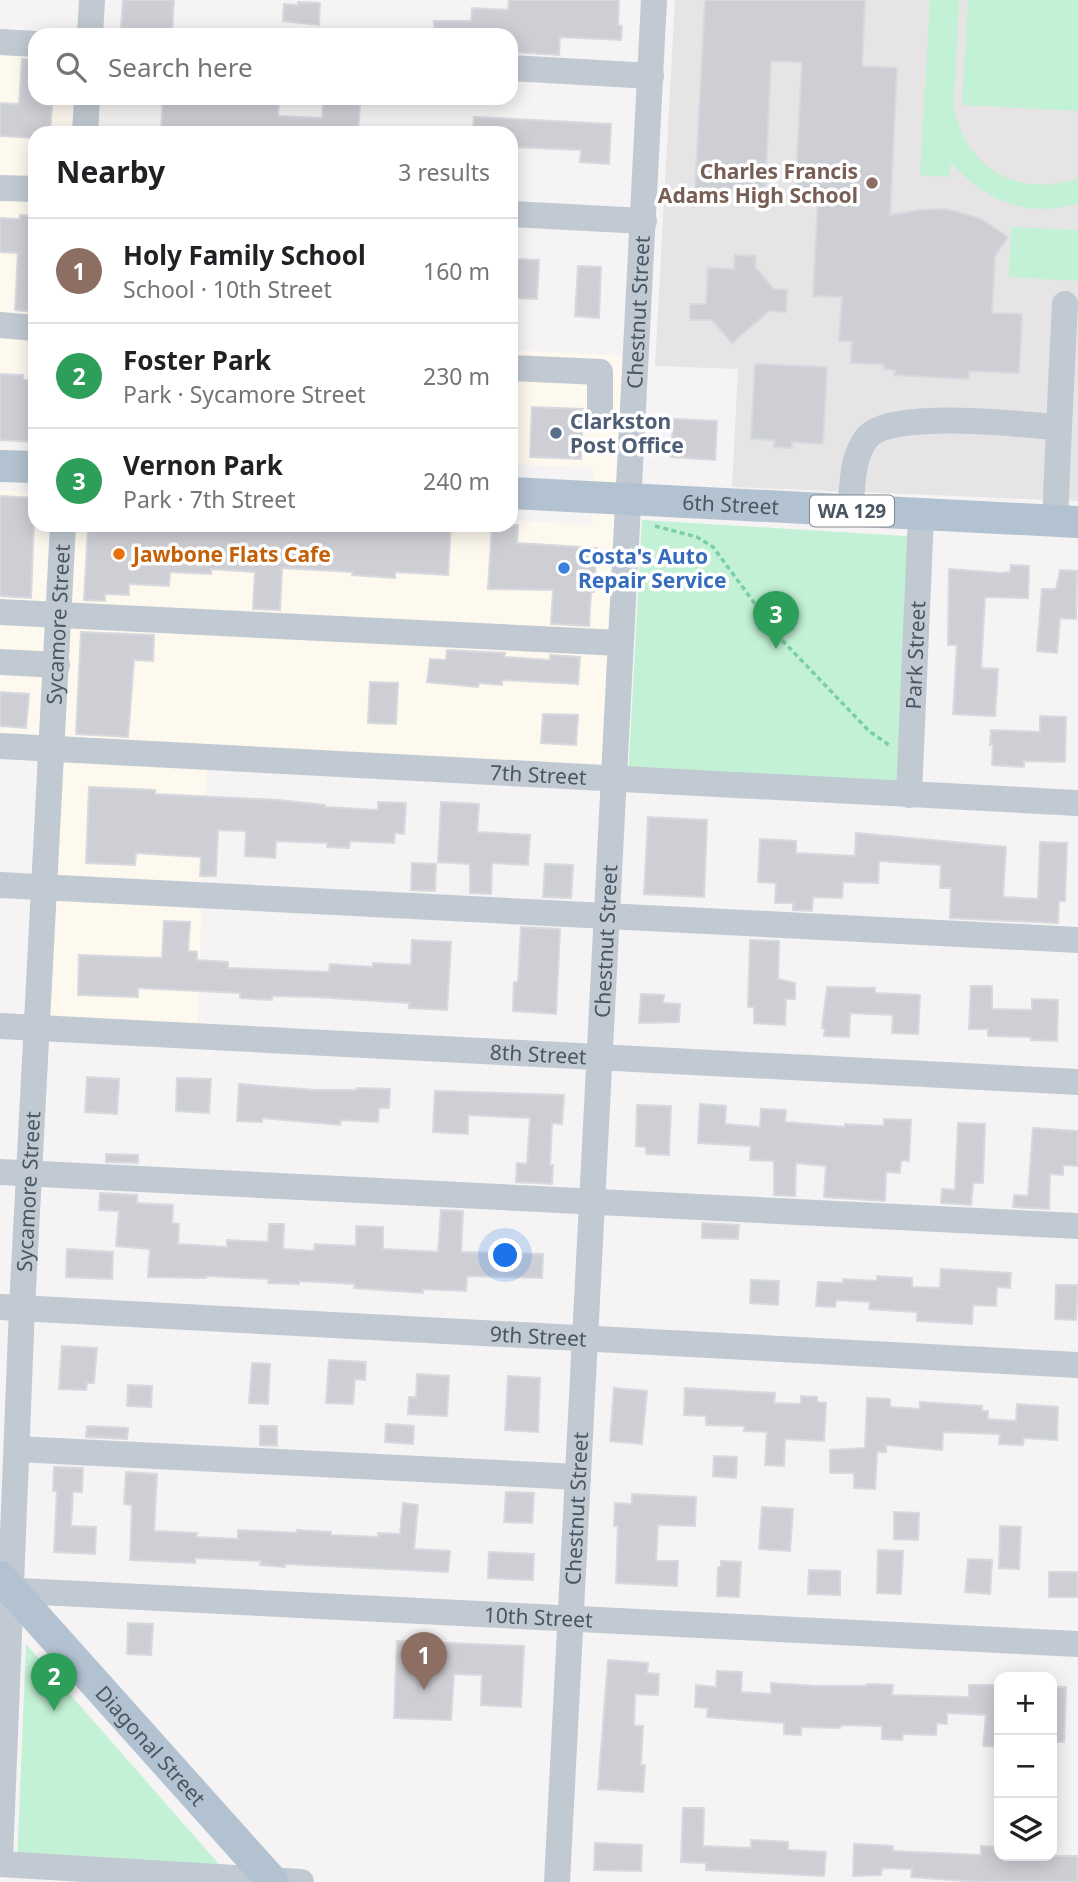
<!DOCTYPE html>
<meta charset="utf-8">
<style>
body{margin:0;font-family:"Noto Sans",sans-serif;background:#f2f2f2;color:#202124}
.controls{position:absolute;right:21px;bottom:21px;display:grid;overflow:hidden;border-radius:14px;box-shadow:0 4px 18px #0003}
.controls button{width:63px;height:63px;display:grid;place-items:center;padding:0;border:0;border-bottom:2px solid #e0e0e0;background:#fff;color:#202124;font:35px sans-serif}
.you{position:absolute;left:506px;top:1256px;width:24px;height:24px;margin:-18px;border:5px solid #fff;border-radius:50%;background:#1a73e8;box-shadow:0 0 0 10px #1a73e833}
.badge{display:grid;place-items:center;width:46px;height:46px;border-radius:50%;background:#1a73e8;color:#fff;font-size:23px;font-weight:700}
.pin{position:absolute;translate:-50% -58px;filter:drop-shadow(0 2px 4px #0008)}
.pin::after{content:'';position:absolute;top:37px;width:24px;height:21px;background:inherit;clip-path:polygon(0 0,100% 0,50% 100%)}
.list{margin:0;padding:0;list-style:none}
h2{display:flex;justify-content:space-between;align-items:center;height:91px;margin:0;padding:0 28px;font-size:30px}
h2 small{font-size:23px;font-weight:400;color:#757577}
.list li{display:grid;grid-template-columns:46px 1fr auto;gap:21px;align-items:center;box-sizing:border-box;height:105px;padding:0 28px;border-top:2px solid #e0e0e0}
.list b{display:block;font-size:26px;white-space:nowrap}
.list p{margin:0;font-size:23px;white-space:nowrap;color:#757577}
.list em{font-size:23px;font-style:normal;color:#757577}
.icon{flex:none;width:38px;height:38px;fill:none;stroke:currentColor;stroke-width:2;stroke-linecap:round;stroke-linejoin:round}
.map{position:relative;flex:none;width:1078px;height:1882px;overflow:hidden}
.search{position:absolute;background:#fff;box-shadow:0 4px 18px #0003;left:28px;top:28px;width:490px;height:77px;display:flex;align-items:center;gap:18px;box-sizing:border-box;padding:0 24px;border-radius:21px;color:#757577;font-size:26px}
.panel{position:absolute;background:#fff;box-shadow:0 4px 18px #0003;left:28px;top:126px;width:490px;height:406px;border-radius:21px}
.map>svg:first-child{display:block}
</style>
<div class="map">
<svg width="1078" height="1882" viewBox="0 0 1078 1882">
<rect width="100%" height="100%" fill="#f5f3f3"/>
<path fill="#fdf9ef" d="M0,45L35,47V98H87L85,133H35V440L0,439Z
M511,350L636,356L613,779L207,757L197,1036L38,1028L52,749L0,744V490L35,492V525H511V520L592,525L593,468L511,464Z"/>
<path fill="#e6e4e5" d="M675,0H1078V501L732,487L738,369L655,366Z"/>
<path fill="#c3f1d5" d="M930,0H959L954,107C966,169 1019,199 1078,178V203C1030,220 982,200 951,162L950,177L920,175Z
M968,0H1078V111L962,105Z
M1011,227L1078,230V281L1009,277Z
M642,520L922,537L909,795L628,780Z
M26,1644L231,1878L17,1865Z"/>
<path fill="#cdcfd5" stroke="#d7d9de" stroke-width="2" d="M123,0H174L172,35H134V29L121,28Z
M509,0H619L618,25L622,26L621,40L560,37L559,55L511,52V35H434V21H471L472,8L508,10Z
M705,0H865L862,66L897,68L890,215L918,210L946,209L979,218L1008,237L995,256L992,313L1022,314L1019,373L969,371L968,379L894,375L895,370L883,369L884,364L851,363L852,341H839L842,297L813,296L818,199L795,198L802,62L771,61L765,194L695,191Z
M298,2L320,3L319,25L283,21L284,4L298,5Z
M22,59L35,60V98H42V105L52,106L50,133H35V138L0,136V103L19,104Z
M163,98H279L278,116L322,118L324,98H348L347,102L360,103L358,133H161Z
M474,117L611,124L609,164L580,162L581,150L511,147V133H473Z
M20,215L35,216V312L15,310L18,253L0,252V218L20,219Z
M735,255L756,256L755,267L774,289L787,290L786,312L769,311L732,343L712,320H690V304H706L708,268L734,269Z
M517,259L539,260L537,299L515,298Z
M578,266L601,267L599,318L575,316Z
M755,364L827,367L823,444L792,442V448L774,447L775,440L751,439Z
M0,374L23,375V380H35V442L0,440Z
M532,407L583,409L581,459L530,457Z
M673,419L717,421L715,460L671,457Z
M0,496L35,498L31,598L0,596Z
M88,525H344L409,529L410,525H451L448,575L395,572V578L352,575L353,572L282,568L280,610L253,609L255,572L211,569V574L170,572L169,586L129,584V595L105,594V601L84,600Z
M492,525H518L517,543L597,548L594,592H591L589,626L551,624L553,590L488,589Z
M1011,565L1029,566L1028,598L985,597L981,668L998,669L995,716L953,714L957,645H948L949,569L1002,573L1010,572Z
M1060,570L1077,571L1076,619L1060,618L1057,653L1037,651L1042,589H1056Z
M81,632L154,635L153,661L134,660L128,737L76,734Z
M447,650L505,653L504,657L550,660V655L580,657L578,684L502,680V685L479,683L478,687L427,682L430,659L446,660Z
M370,682L398,683L396,724L368,723Z
M0,692L29,694L26,728L0,726Z
M543,714L578,715L576,745L541,743Z
M1040,716L1066,717L1065,762L1024,761V767L992,765L993,744L990,745L991,730L1040,732Z
M89,787L155,790V794L278,800L325,805V807L378,810V802L406,803L404,834L395,833L394,843L350,841L349,848L327,847V843L276,841L275,858L245,856L246,831L218,830L216,876H200L201,857L136,853L135,865L86,863Z
M441,802L479,804L477,832L530,835L528,865L492,863L491,894L470,893V864L438,862Z
M648,817L707,820L704,897L644,894Z
M856,833L1006,847L1003,897L1038,899L1040,842L1067,843L1065,901H1059L1058,923L950,918L951,888H940L941,865L879,861L878,883L843,882L842,898L813,897L812,911L793,910V903H775L776,883L758,882L760,839L796,841V853L855,856Z
M412,863L436,864L435,891L411,890Z
M545,864L573,865L571,898L543,897Z
M164,921L190,922L188,951L197,952V960L228,962V968L329,972L330,964L373,967V963L411,965L412,940L451,942L447,1010L409,1008V1003L316,997L272,996V1000L240,998V993L138,988V997L78,995L79,955L162,958Z
M521,927L560,929L556,1014L513,1011L514,982H518Z
M750,940L779,941L778,979L795,983V999H786L785,1025L754,1023V1007H748Z
M971,986H992V1009L1032,1010V999L1058,1000L1057,1041L1031,1040V1037L988,1036V1029H969Z
M827,987L875,988V993L920,995L918,1034L892,1033L893,1015L850,1013L849,1037L824,1036L825,1028H822Z
M641,994L664,995L663,1003L680,1004L679,1022L639,1023Z
M87,1077L119,1079L117,1114L85,1112Z
M177,1078L211,1079L209,1113L176,1111Z
M239,1084L316,1090H356L357,1088L390,1089L389,1108H379L378,1122L341,1120L340,1125L262,1118V1122L237,1121Z
M435,1091L564,1095L562,1124L552,1123L550,1165H553L552,1184L516,1182L517,1163L527,1164L530,1118L468,1115V1134L433,1132Z
M700,1104L726,1106L725,1124L760,1127L761,1109L786,1110L785,1122L845,1127V1124L884,1126V1119L911,1120L909,1161L901,1160L900,1173L886,1172L885,1201L824,1197L826,1166L796,1163L795,1196L774,1195V1161L750,1160L751,1146L698,1143Z
M637,1105L671,1106L669,1155L646,1154V1147L636,1146Z
M958,1123L985,1124L983,1183H973L971,1205L941,1203L942,1189L955,1190Z
M1033,1128L1078,1131V1166L1063,1165V1175L1050,1174L1049,1209L1013,1207L1014,1195L1028,1196Z
M106,1154L138,1155V1163L106,1162Z
M100,1193L137,1195V1203L173,1205L172,1223L179,1224L178,1244L227,1247V1240L268,1242L269,1224H284L283,1249L314,1251L315,1244L356,1246V1226L383,1227V1249L438,1252L441,1210L463,1211L461,1252L543,1254L542,1278L467,1276L466,1291L423,1289V1293L354,1288L355,1284L299,1281V1284L268,1283L269,1279L206,1276V1278L148,1277L150,1249L116,1246L119,1211L99,1210Z
M702,1223L739,1225L738,1239L702,1238Z
M67,1249L113,1252L112,1279L66,1277Z
M941,1269L1011,1273L1010,1288L997,1287L996,1306L973,1305L972,1324L917,1321V1312L869,1309L870,1302L836,1300L835,1307L816,1306L818,1282L843,1283V1279L877,1281V1276L912,1278V1287L940,1288Z
M751,1280L779,1281L778,1305L750,1303Z
M1056,1285H1078L1076,1320L1055,1319Z
M62,1346L97,1348L94,1383H87L86,1390L59,1389Z
M329,1360L366,1362L365,1380L355,1379L353,1404L326,1403Z
M252,1363L270,1364L268,1404L249,1403Z
M417,1374L449,1376L447,1416L408,1414L409,1397H416Z
M508,1376L540,1378L538,1432L505,1430Z
M128,1385L152,1386L151,1407L127,1406Z
M614,1388L647,1391L642,1444L610,1441Z
M685,1388L775,1393L774,1403L801,1404V1396L817,1397V1402L826,1403L824,1441L785,1439L784,1466L765,1465L767,1432L744,1431L745,1426L706,1425V1416L684,1415Z
M867,1398L890,1399V1407L920,1409V1402L982,1406V1411H988V1419L1016,1421L1017,1404L1058,1407L1057,1440L1024,1438L1023,1445L999,1444L1000,1434L943,1432L942,1450L886,1445V1452H877L875,1489L854,1488V1473H830V1450L865,1448Z
M386,1424L414,1426L413,1444L385,1442Z
M87,1426L128,1428L127,1439L86,1437Z
M260,1426H277V1446L260,1445Z
M714,1456L737,1457L736,1478L713,1476Z
M54,1467L83,1468L82,1492H73L71,1526L96,1527L95,1554L54,1552L57,1491H53Z
M126,1472L157,1474L154,1531L197,1533L196,1537L238,1539V1530L297,1533V1530L331,1532V1535L378,1537V1533L400,1534L403,1503L418,1505L414,1549L450,1551L448,1572L285,1564V1567L260,1565L261,1561L195,1558V1563L130,1560L132,1505L124,1504Z
M506,1492L534,1493L532,1523L504,1522Z
M632,1494L696,1497L695,1526L658,1525L656,1561H678L677,1586L616,1583L618,1526H614L615,1503L632,1504Z
M762,1507L793,1509L790,1551L759,1549Z
M894,1512L919,1513L918,1540L894,1539Z
M1000,1526L1021,1527L1019,1569L999,1568Z
M878,1550L903,1551L901,1594L877,1593Z
M489,1552L534,1554L533,1580L488,1578Z
M968,1559L992,1560L990,1594L965,1592Z
M721,1561L741,1562L739,1597L717,1596L718,1567H721Z
M809,1570L840,1571V1595L808,1594Z
M1049,1572H1078V1597H1049Z
M128,1623L153,1624L151,1655L127,1654Z
M397,1641L524,1646L521,1707L481,1705L482,1675L454,1674L451,1720L394,1718Z
M608,1660L648,1663L647,1673L659,1674L658,1695L635,1694L634,1726H643L641,1765H645L643,1792L598,1789Z
M717,1671L742,1672L741,1692L771,1694V1683L816,1686H866L867,1684L893,1685L892,1695L969,1697V1685H999V1747L983,1746L986,1715L947,1713V1724L937,1723L936,1735L903,1734L902,1740L882,1739V1726L840,1725V1728L801,1727V1735L784,1734V1723L707,1717L708,1708L695,1707L696,1685L716,1687Z
M1052,1687H1066L1064,1742H1052Z
M683,1808H704L703,1846L751,1848V1840L788,1842V1850L826,1852L824,1876L706,1870V1863L681,1862Z
M595,1843L642,1845L641,1871L594,1870Z
M854,1844L893,1846V1851L981,1855V1846L999,1847V1856H1078V1882H980L911,1877L912,1869L882,1868L881,1875L853,1876Z"/>
<g fill="none" stroke-linecap="round" stroke-linejoin="round">
<path stroke="#7ad0a6" stroke-width="3.5" stroke-dasharray="5 3.5" stroke-linecap="butt" d="M655,526L697,537L713,547L781,639L869,731L889,745"/>
<g stroke="#c1cad2" stroke-width="26">
<path d="M90,35L92,0"/>
<path d="M0,42L35,44"/>
<path d="M511,68L651,76"/>
<path d="M85,133L87,98"/>
<path d="M0,188L35,189"/>
<path d="M511,214L644,221"/>
<path d="M0,325L35,328"/>
<path d="M512,368L600,372V412"/>
<path d="M850,511C853,487 851,459 866,439C888,408 1021,425 1059,427L1065,304"/>
<path d="M1055,521L1059,427"/>
<path d="M0,612L620,643"/>
<path d="M0,662L57,665"/>
<path id="s1" d="M0,746L1078,803"/>
<path id="s2" d="M909,795L921,515"/>
<path d="M0,885L1078,940"/>
<path id="s3" d="M0,1026L1078,1082"/>
<path d="M0,1172L1078,1226"/>
<path id="s4" d="M0,1307L1078,1365"/>
<path d="M17,1449L578,1477"/>
<path id="s5" d="M0,1590L1078,1644"/>
<path id="s6" d="M0,1859L22,1308L63,525"/>
<path d="M0,1864L301,1882"/>
<path id="s7" d="M557,1882L654,0"/>
</g>
<g stroke="#b3c2d1" stroke-width="32">
<path d="M0,466L35,467"/>
<path id="s8" d="M511,493L1078,522"/>
<path id="s9" d="M0,1577L273,1882"/>
</g>
</g>
<circle fill="#8d6e63" stroke="#fff" stroke-width="2.5" cx="872" cy="183" r="7"/>
<circle fill="#5c6f8a" stroke="#fff" stroke-width="2.5" cx="556" cy="433" r="7"/>
<circle fill="#e8710a" stroke="#fff" stroke-width="2.5" cx="119" cy="554" r="7"/>
<circle fill="#3f7fe0" stroke="#fff" stroke-width="2.5" cx="564" cy="568" r="7"/>
<g text-anchor="middle" dominant-baseline="central" stroke-width="7" stroke-linejoin="round" paint-order="stroke">
<rect fill="#fff" stroke="#808990" stroke-width="2" x="810" y="495.5" width="84" height="31" rx="5"/>
<g font-size="19" font-weight="bold" fill="#4a5661">
<text x="852" y="511">WA 129</text>
</g>
<g font-size="21" font-weight="bold" fill="#785e54" stroke="#fff" text-anchor="end">
<text x="858" y="171">Charles Francis<tspan x="858" dy="24">Adams High School</tspan></text>
</g>
<g font-size="21" fill="#4a5661" stroke="#fff">
<text stroke="none"><textPath href="#s7" startOffset="1572">Chestnut Street</textPath></text>
<text stroke="none"><textPath href="#s8" startOffset="220">6th Street</textPath></text>
<text stroke="none"><textPath href="#s6" startOffset="1236">Sycamore Street</textPath></text>
<text stroke="none"><textPath href="#s2" startOffset="140">Park Street</textPath></text>
<text stroke="none"><textPath href="#s1" startOffset="539">7th Street</textPath></text>
<text stroke="none"><textPath href="#s7" startOffset="942">Chestnut Street</textPath></text>
<text stroke="none"><textPath href="#s3" startOffset="539">8th Street</textPath></text>
<text stroke="none"><textPath href="#s6" startOffset="668">Sycamore Street</textPath></text>
<text stroke="none"><textPath href="#s4" startOffset="539">9th Street</textPath></text>
<text stroke="none"><textPath href="#s7" startOffset="374">Chestnut Street</textPath></text>
<text stroke="none"><textPath href="#s5" startOffset="539">10th Street</textPath></text>
<text stroke="none"><textPath href="#s9" startOffset="226">Diagonal Street</textPath></text>
</g>
<g font-size="21" font-weight="bold" fill="#4e5e75" stroke="#fff" text-anchor="start">
<text x="570" y="421">Clarkston<tspan x="570" dy="24">Post Office</tspan></text>
</g>
<g font-size="21" font-weight="bold" fill="#c56008" stroke="#fff" text-anchor="start">
<text x="133" y="554">Jawbone Flats Cafe</text>
</g>
<g font-size="21" font-weight="bold" fill="#366cbe" stroke="#fff" text-anchor="start">
<text x="578" y="556">Costa's Auto<tspan x="578" dy="24">Repair Service</tspan></text>
</g>
</g>
</svg>
<div class="controls">
<button>+</button>
<button>−</button>
<button><svg class="icon" aria-label="layers" viewBox="0 0 24 24"><path d="M12 4l9 5-9 5-9-5zM3 14l9 5 9-5"/></svg></button>
</div>
<div class="you"></div>
<div class="pin badge" style="left:424px;top:1690px;background:#8d6e63">1</div>
<div class="pin badge" style="left:54px;top:1711px;background:#2e9e5b">2</div>
<div class="pin badge" style="left:776px;top:649px;background:#2e9e5b">3</div>
<div class="search"><svg class="icon" aria-label="search" viewBox="0 0 24 24"><circle cx="10" cy="10" r="6"/><path d="M15 15l6 6"/></svg>Search here</div>
<section class="panel">
<h2>Nearby<small>3 results</small></h2>
<ul class="list">
<li><span class="badge" style="background:#8d6e63">1</span><div><b>Holy Family School</b><p>School · 10th Street</p></div><em>160 m</em></li>
<li><span class="badge" style="background:#2e9e5b">2</span><div><b>Foster Park</b><p>Park · Sycamore Street</p></div><em>230 m</em></li>
<li><span class="badge" style="background:#2e9e5b">3</span><div><b>Vernon Park</b><p>Park · 7th Street</p></div><em>240 m</em></li>
</ul>
</section>
</div>
